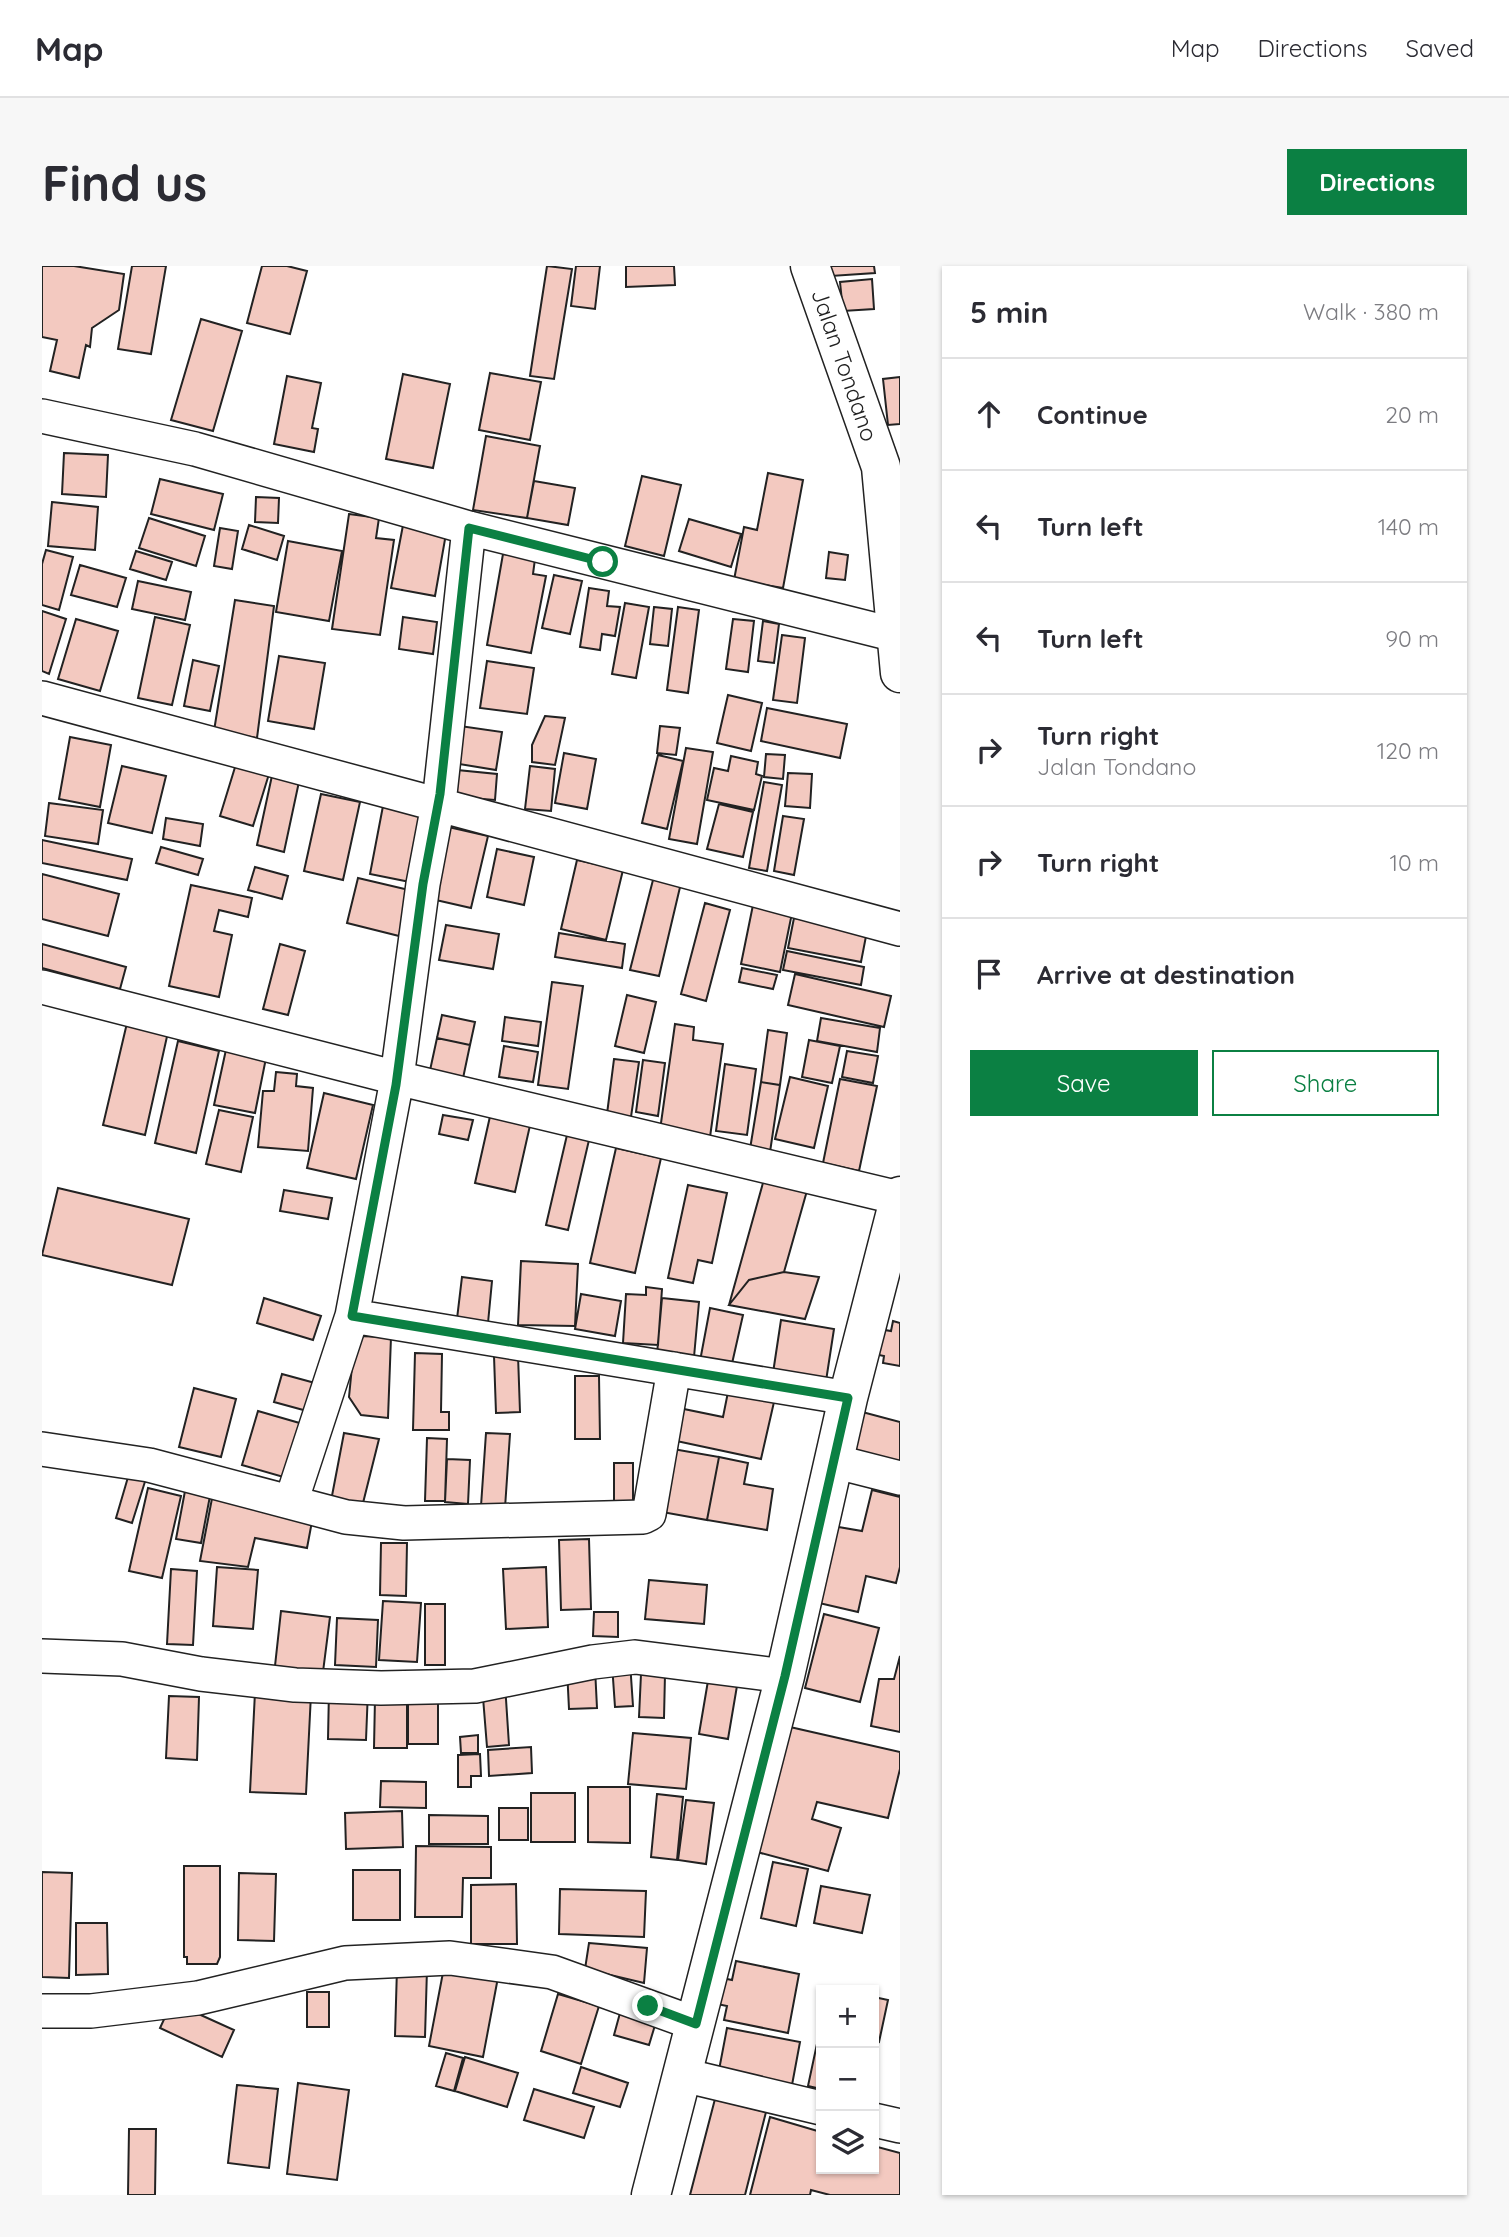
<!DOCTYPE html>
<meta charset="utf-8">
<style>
body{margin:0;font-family:Quicksand,sans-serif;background:#f7f7f7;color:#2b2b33}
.controls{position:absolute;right:21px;bottom:21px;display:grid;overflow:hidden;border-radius:0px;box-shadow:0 2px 5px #0004}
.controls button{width:63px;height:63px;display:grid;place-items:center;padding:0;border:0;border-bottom:2px solid #e1e1e2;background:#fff;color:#2b2b33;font:35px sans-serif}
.stop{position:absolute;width:21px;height:21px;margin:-16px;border:5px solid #0b8043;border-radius:50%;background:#fff}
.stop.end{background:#0b8043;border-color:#fff;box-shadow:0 2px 7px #0008}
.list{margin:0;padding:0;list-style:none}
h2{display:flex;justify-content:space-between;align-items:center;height:91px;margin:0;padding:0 28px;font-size:30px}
h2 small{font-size:23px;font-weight:400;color:#7c7c81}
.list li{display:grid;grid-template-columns:46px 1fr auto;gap:21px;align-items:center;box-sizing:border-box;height:112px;padding:0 28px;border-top:2px solid #e1e1e2}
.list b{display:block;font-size:26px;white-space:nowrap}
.list p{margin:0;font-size:23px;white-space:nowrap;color:#7c7c81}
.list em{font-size:23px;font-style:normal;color:#7c7c81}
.actions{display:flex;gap:14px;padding:21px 28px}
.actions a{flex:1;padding:16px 0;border:2px solid #0b8043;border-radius:0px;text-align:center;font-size:24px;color:#0b8043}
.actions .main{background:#0b8043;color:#fff}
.icon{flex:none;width:38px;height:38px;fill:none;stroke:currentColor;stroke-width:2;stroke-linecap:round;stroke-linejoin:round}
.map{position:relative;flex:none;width:858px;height:1929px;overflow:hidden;border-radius:0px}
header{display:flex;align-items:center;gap:42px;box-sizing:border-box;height:98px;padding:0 35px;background:#fff;border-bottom:2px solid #e1e1e2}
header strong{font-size:33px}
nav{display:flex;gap:38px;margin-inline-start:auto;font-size:24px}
.intro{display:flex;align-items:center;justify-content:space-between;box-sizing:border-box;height:168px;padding:0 42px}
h1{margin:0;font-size:49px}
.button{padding:18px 32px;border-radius:0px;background:#0b8043;color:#fff;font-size:24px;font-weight:700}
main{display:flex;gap:42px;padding:0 42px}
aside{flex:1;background:#fff;border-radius:0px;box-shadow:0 2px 5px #0004}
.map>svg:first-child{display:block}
</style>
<header>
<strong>Map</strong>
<nav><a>Map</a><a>Directions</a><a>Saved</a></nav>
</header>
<div class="intro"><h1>Find us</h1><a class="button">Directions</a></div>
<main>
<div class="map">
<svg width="858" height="1929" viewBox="0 0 858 1929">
<rect width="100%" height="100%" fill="#fff"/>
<path fill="#f3c9c0" stroke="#222" stroke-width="2" d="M0,0H32L82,8L77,44L50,62L48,81L44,79L37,112L8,105L15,74L0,71Z
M90,0H124L109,88L76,83Z
M220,0H245L265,5L248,68L205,57Z
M505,0L530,3L512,113L488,110Z
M534,0H558L553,43L529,40Z
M584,0H632L633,19L584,21Z
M788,0H832L833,7L789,10Z
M830,13L832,43L801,45L798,16Z
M159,53L200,65L171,165L129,154Z
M448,107L499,116L488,174L437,164Z
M361,108L408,118L391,202L344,193Z
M245,110L279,117L270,162L276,163L272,186L232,178Z
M858,111V158L846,159L841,113Z
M444,170L498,180L485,252L431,244Z
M22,187L66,189L64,231L20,228Z
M726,207L761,214L741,322L692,314L702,261L715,264Z
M600,210L639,219L622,290L583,280Z
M118,213L181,228L172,264L109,248Z
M492,215L533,222L526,259L485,252Z
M214,231L237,232L236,257L213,256Z
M10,236L56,241L53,284L6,280Z
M307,248L337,252L334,272L352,274L338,369L290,363Z
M107,252L163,270L154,300L97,282Z
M647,253L699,268L689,301L637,285Z
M362,254L405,262L393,330L349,322Z
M207,259L242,270L235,294L200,283Z
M178,262L196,265L190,303L172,300Z
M246,275L300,285L287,355L234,346Z
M4,284L31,291L17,344L0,339V298Z
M94,285L130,296L124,314L88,303Z
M787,286L806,289L803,314L784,312Z
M461,288L493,293L491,308L504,310L489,387L445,379Z
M38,299L84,312L75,341L29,329Z
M512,309L540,315L528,368L500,362Z
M96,315L149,326L143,354L90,343Z
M547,322L567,325L565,340L578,341L573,370L560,368L558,384L538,381Z
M193,334L232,340L215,472L172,465Z
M583,337L607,341L594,412L570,408Z
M612,341L630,343L626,380L608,378Z
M636,341L657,344L646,427L625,424Z
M0,345L24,353L7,408L0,405Z
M113,351L148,359L130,439L96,432Z
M361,351L395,356L391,388L357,383Z
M34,353L76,365L58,425L16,413Z
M691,353L712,355L706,406L684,403Z
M721,355L737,358L732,397L716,395Z
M740,369L763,372L755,437L731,434Z
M237,390L283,397L272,463L226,455Z
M151,394L177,400L168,445L142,440Z
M445,395L492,402L485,448L438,442Z
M686,429L720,437L709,485L675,477Z
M725,442L805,458L798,492L719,475Z
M503,450L523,452L513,499L490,496V479Z
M411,459L460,466L454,504L405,496Z
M618,460L638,462L634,489L615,487Z
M28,471L69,479L58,541L17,533Z
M644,482L671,486L655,578L627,573Z
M522,487L554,493L545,543L513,537Z
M724,488L743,489L741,513L722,511Z
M616,489L641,495L625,563L600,557Z
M689,490L716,496L714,508L720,510L712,544L665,534L672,502L686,505Z
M194,498L227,508L211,560L178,550Z
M80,500L124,510L110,567L66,557Z
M488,500L513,503L509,545L483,543Z
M405,503L455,508L453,534L403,530Z
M231,505L258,511L242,586L215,579Z
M746,507L770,508L768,542L743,540Z
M722,516L740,519L725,605L707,602Z
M279,528L318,536L301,614L262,605Z
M7,537L61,544L56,578L3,570Z
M677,538L711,546L701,591L665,583Z
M341,540L387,549L373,617L328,608Z
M741,550L762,553L752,609L732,605Z
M124,552L161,558L158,580L121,573Z
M402,560L446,570L429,642L385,632Z
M0,574L90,593L85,614L0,597Z
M119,581L161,593L156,609L114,597Z
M455,583L492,591L482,639L445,631Z
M535,594L581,604L564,674L519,663Z
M213,601L246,610L240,633L206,624Z
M0,608L77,628L66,670L0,653Z
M612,610L639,617L617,710L588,704Z
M316,612L367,624L357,670L305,657Z
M149,619L210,632L206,651L177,644L172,665L190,669L177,731L127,720Z
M663,637L688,644L664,735L639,728Z
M711,639L750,647L738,706L699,698Z
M752,652L825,665L819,696L746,682Z
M404,659L457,668L451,703L397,694Z
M517,667L583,678L580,702L513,691Z
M0,678L84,701L78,723L0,702Z
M238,678L263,685L246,749L221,743Z
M745,685L822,701L819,719L741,704Z
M700,702L735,709L731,723L697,716Z
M753,708L849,730L842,761L746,739Z
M510,716L541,720L526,823L496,819Z
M585,729L614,736L602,787L573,780Z
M400,749L433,756L428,779L395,772Z
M463,751L499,756L496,780L460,775Z
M779,752L838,762L835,786L775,775Z
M85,757L126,766L103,869L61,859Z
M633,758L652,761L651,774L681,778L668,871L618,864Z
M726,764L745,767L738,819L719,816Z
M395,772L428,779L420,817L387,809Z
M767,774L798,780L790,817L760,811Z
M136,775L177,785L154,887L113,877Z
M185,779L225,787L213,847L172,839Z
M462,780L496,786L491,816L457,811Z
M805,785L836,790L831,817L800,811Z
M572,793L597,796L589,851L565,848Z
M601,794L623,797L616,850L594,846Z
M683,798L714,803L705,869L674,865Z
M234,806L255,808L254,820L271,822L266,885L216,881L221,825H232Z
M748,811L786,820L772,882L733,873Z
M798,813L835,820L817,905L781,897Z
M719,816L738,819L728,886L708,883Z
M282,827L331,839L314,913L265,902Z
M177,844L211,851L199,906L164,898Z
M449,846L489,855L473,926L433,917Z
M401,849L431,854L426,874L397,868Z
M525,869L547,874L526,964L504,959Z
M574,882L619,892L593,1007L548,997Z
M724,906L768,914L742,1006L707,1014L687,1039Z
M646,919L685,927L670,997L656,994L651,1017L626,1012Z
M16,922L147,953L130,1019L0,989Z
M242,924L290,932L286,953L238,945Z
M479,995L536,998L533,1060L476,1059Z
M742,1006L777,1011L763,1053L687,1039L707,1014Z
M420,1011L450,1015L446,1057L415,1053Z
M604,1021L620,1023L616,1079L581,1077L584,1028L604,1029Z
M539,1028L579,1035L573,1070L533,1063Z
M222,1032L279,1050L271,1074L215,1057Z
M620,1032L657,1036L652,1091L615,1088Z
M668,1042L701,1049L689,1102L658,1095Z
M739,1054L792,1063L784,1115L731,1107Z
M851,1055L858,1057V1100L841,1097L842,1090L827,1087L831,1062L849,1065Z
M313,1070L349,1071L346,1152L319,1149L307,1131Z
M373,1087L400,1088L399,1146H407V1164H371Z
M476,1089L478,1146L454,1147L452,1090Z
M240,1108L273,1117L265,1145L232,1136Z
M533,1110H557L558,1173H533Z
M152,1122L194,1133L179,1191L137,1181Z
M686,1126L732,1136L719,1193L625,1173L632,1141L681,1151Z
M809,1143L858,1156V1199L799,1183Z
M216,1145L261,1158L245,1212L200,1199Z
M302,1167L337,1173L320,1241L289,1235Z
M444,1167L468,1168L463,1242L439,1240Z
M385,1172L405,1173L403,1235H383Z
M631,1183L677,1191L665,1254L620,1246Z
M677,1191L706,1197L702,1218L731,1223L725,1264L665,1254Z
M405,1193L428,1194L426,1238L403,1236Z
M572,1197H591V1235H572Z
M89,1201L106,1206L90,1257L74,1252Z
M106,1222L139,1230L120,1312L87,1305Z
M172,1222L271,1250L265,1282L213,1272L206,1301L158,1295Z
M830,1224L858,1231V1301L854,1317L824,1310L816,1346L777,1337L785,1259L820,1265Z
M143,1225L168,1230L159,1277L134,1273Z
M547,1273L549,1343L519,1344L517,1274Z
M339,1277H365L364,1330L338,1329Z
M175,1301L216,1304L211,1363L171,1360Z
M504,1301L506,1361L464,1363L461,1303Z
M129,1303L155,1305L151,1379L125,1378Z
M607,1314L665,1319L662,1358L603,1353Z
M341,1335L379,1337L375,1396L337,1394Z
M383,1338H403V1399H383Z
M239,1345L288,1351L281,1406L233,1400Z
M552,1346H576V1371L551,1370Z
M782,1348L837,1362L818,1436L763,1422Z
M295,1352L336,1354L334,1401L293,1399Z
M858,1390V1466L829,1460L837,1413H852Z
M588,1396L591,1440L573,1441L570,1398Z
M553,1402L555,1442L527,1443L525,1403Z
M668,1403L697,1408L686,1473L657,1468Z
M599,1408H623L622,1452L597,1451Z
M463,1418L467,1479L445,1481L440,1419Z
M366,1422H396V1478H366Z
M287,1424H326L324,1474L286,1473Z
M213,1426L269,1428L264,1528L208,1526Z
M127,1430L157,1431L155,1494L124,1492Z
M333,1432L365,1433V1482H332Z
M748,1461L858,1486V1503L846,1552L775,1536L770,1553L799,1562L786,1605L715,1586Z
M591,1467L649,1472L644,1523L586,1518Z
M436,1469V1487H419L418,1471Z
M489,1481L490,1507L447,1510L446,1484Z
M438,1488L439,1510H429V1521H416V1489Z
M339,1515L384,1516V1542L338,1541Z
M546,1521H588V1577L546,1576Z
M489,1527H533V1576H489Z
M615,1528L641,1531L635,1594L609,1591Z
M644,1534L672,1537L664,1598L636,1594Z
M457,1542H486V1574H457Z
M360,1545L361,1581L304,1583L303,1547Z
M387,1549L446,1550V1578H387Z
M374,1580L449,1581V1612H421L420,1651H373Z
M731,1596L766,1603L754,1660L719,1652Z
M142,1600H178V1691L175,1698H145V1691H142Z
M311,1604H358V1654H311Z
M0,1606L30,1607L27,1712L0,1711Z
M197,1607L234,1608L232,1675L196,1674Z
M474,1618L475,1678H429V1619Z
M779,1620L828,1629L820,1667L772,1657Z
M518,1623L604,1625L602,1671L517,1668Z
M34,1657H65L66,1708L34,1709Z
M547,1677L605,1682L602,1717L543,1703Z
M694,1695L757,1708L746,1767L682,1754L685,1740L675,1738L680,1712L690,1714Z
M403,1696L457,1706L441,1791L387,1780Z
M355,1702L385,1703L383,1771L353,1770Z
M265,1726H287V1761H265Z
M516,1728L557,1740L539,1798L499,1785Z
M832,1731L846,1734L837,1776L832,1775Z
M130,1736L192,1764L180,1791L118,1762Z
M581,1736L617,1746L607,1779L572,1769Z
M779,1759V1823L766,1820Z
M685,1762L758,1776L750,1819L677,1804Z
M404,1787L421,1792L412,1825L394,1820Z
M423,1791L476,1807L465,1841L413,1825Z
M539,1801L586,1817L578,1841L531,1827Z
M256,1817L307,1824L295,1914L245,1908Z
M195,1819L236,1823L227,1902L186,1897Z
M492,1823L552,1841L542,1872L482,1854Z
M673,1833L724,1846L703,1929H648Z
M728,1851L779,1866V1903H832V1880L858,1887V1929H788L769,1924L768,1929H708Z
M87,1863H114L113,1929H86Z"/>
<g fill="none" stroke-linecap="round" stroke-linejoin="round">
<defs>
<path id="street" d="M0,150L153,183L427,262L858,370
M0,432L858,663
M0,721L355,812L857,932
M310,1050L806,1132
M0,1183L107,1199L304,1251L362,1257L601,1251L607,1248L632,1103
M791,1195L858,1212
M249,1236L310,1050L354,819L381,618L398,528L427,262
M0,1390L80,1393L159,1408L253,1419L339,1422L433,1420L551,1396L593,1391L743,1410
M0,1745H49L156,1732L303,1697L408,1692L510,1706L654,1758
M641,1809L779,1842
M832,1854L858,1860"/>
<path id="secondary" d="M768,0L839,201L858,407
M609,1929L743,1410L806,1132L858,930"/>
</defs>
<use href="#street" stroke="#222" stroke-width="36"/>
<use href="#secondary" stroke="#222" stroke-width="41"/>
<use href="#street" stroke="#fff" stroke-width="33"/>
<use href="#secondary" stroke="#fff" stroke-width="38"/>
</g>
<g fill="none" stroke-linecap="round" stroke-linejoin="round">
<path stroke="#0b8043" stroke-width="9" d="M561,296L427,262L398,528L381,618L354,819L310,1050L806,1132L743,1410L654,1758L606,1740"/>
</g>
<g text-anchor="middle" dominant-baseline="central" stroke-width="5" stroke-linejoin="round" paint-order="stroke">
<g font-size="23" fill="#222" stroke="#fff">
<text transform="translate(803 99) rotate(71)">Jalan Tondano</text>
</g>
</g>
</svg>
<div class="controls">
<button>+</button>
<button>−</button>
<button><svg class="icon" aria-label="layers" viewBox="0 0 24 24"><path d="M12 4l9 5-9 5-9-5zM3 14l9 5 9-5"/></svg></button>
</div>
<div class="stop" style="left:561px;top:296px"></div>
<div class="stop end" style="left:606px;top:1740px"></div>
</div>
<aside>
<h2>5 min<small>Walk · 380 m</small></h2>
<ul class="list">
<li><svg class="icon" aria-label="ahead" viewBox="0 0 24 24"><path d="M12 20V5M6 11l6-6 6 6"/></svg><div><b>Continue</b></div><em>20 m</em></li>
<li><svg class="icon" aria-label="left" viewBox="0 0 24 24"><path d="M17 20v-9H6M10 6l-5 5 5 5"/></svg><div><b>Turn left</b></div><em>140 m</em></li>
<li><svg class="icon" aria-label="left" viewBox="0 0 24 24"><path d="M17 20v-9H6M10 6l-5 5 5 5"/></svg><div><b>Turn left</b></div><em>90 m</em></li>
<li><svg class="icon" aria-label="right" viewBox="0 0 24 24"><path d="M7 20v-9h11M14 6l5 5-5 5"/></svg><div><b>Turn right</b><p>Jalan Tondano</p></div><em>120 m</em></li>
<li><svg class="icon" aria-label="right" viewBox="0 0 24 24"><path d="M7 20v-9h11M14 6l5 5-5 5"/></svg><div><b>Turn right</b></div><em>10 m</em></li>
<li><svg class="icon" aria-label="arrive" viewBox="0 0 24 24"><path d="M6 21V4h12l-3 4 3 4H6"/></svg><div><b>Arrive at destination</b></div></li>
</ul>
<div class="actions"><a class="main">Save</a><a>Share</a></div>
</aside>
</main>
